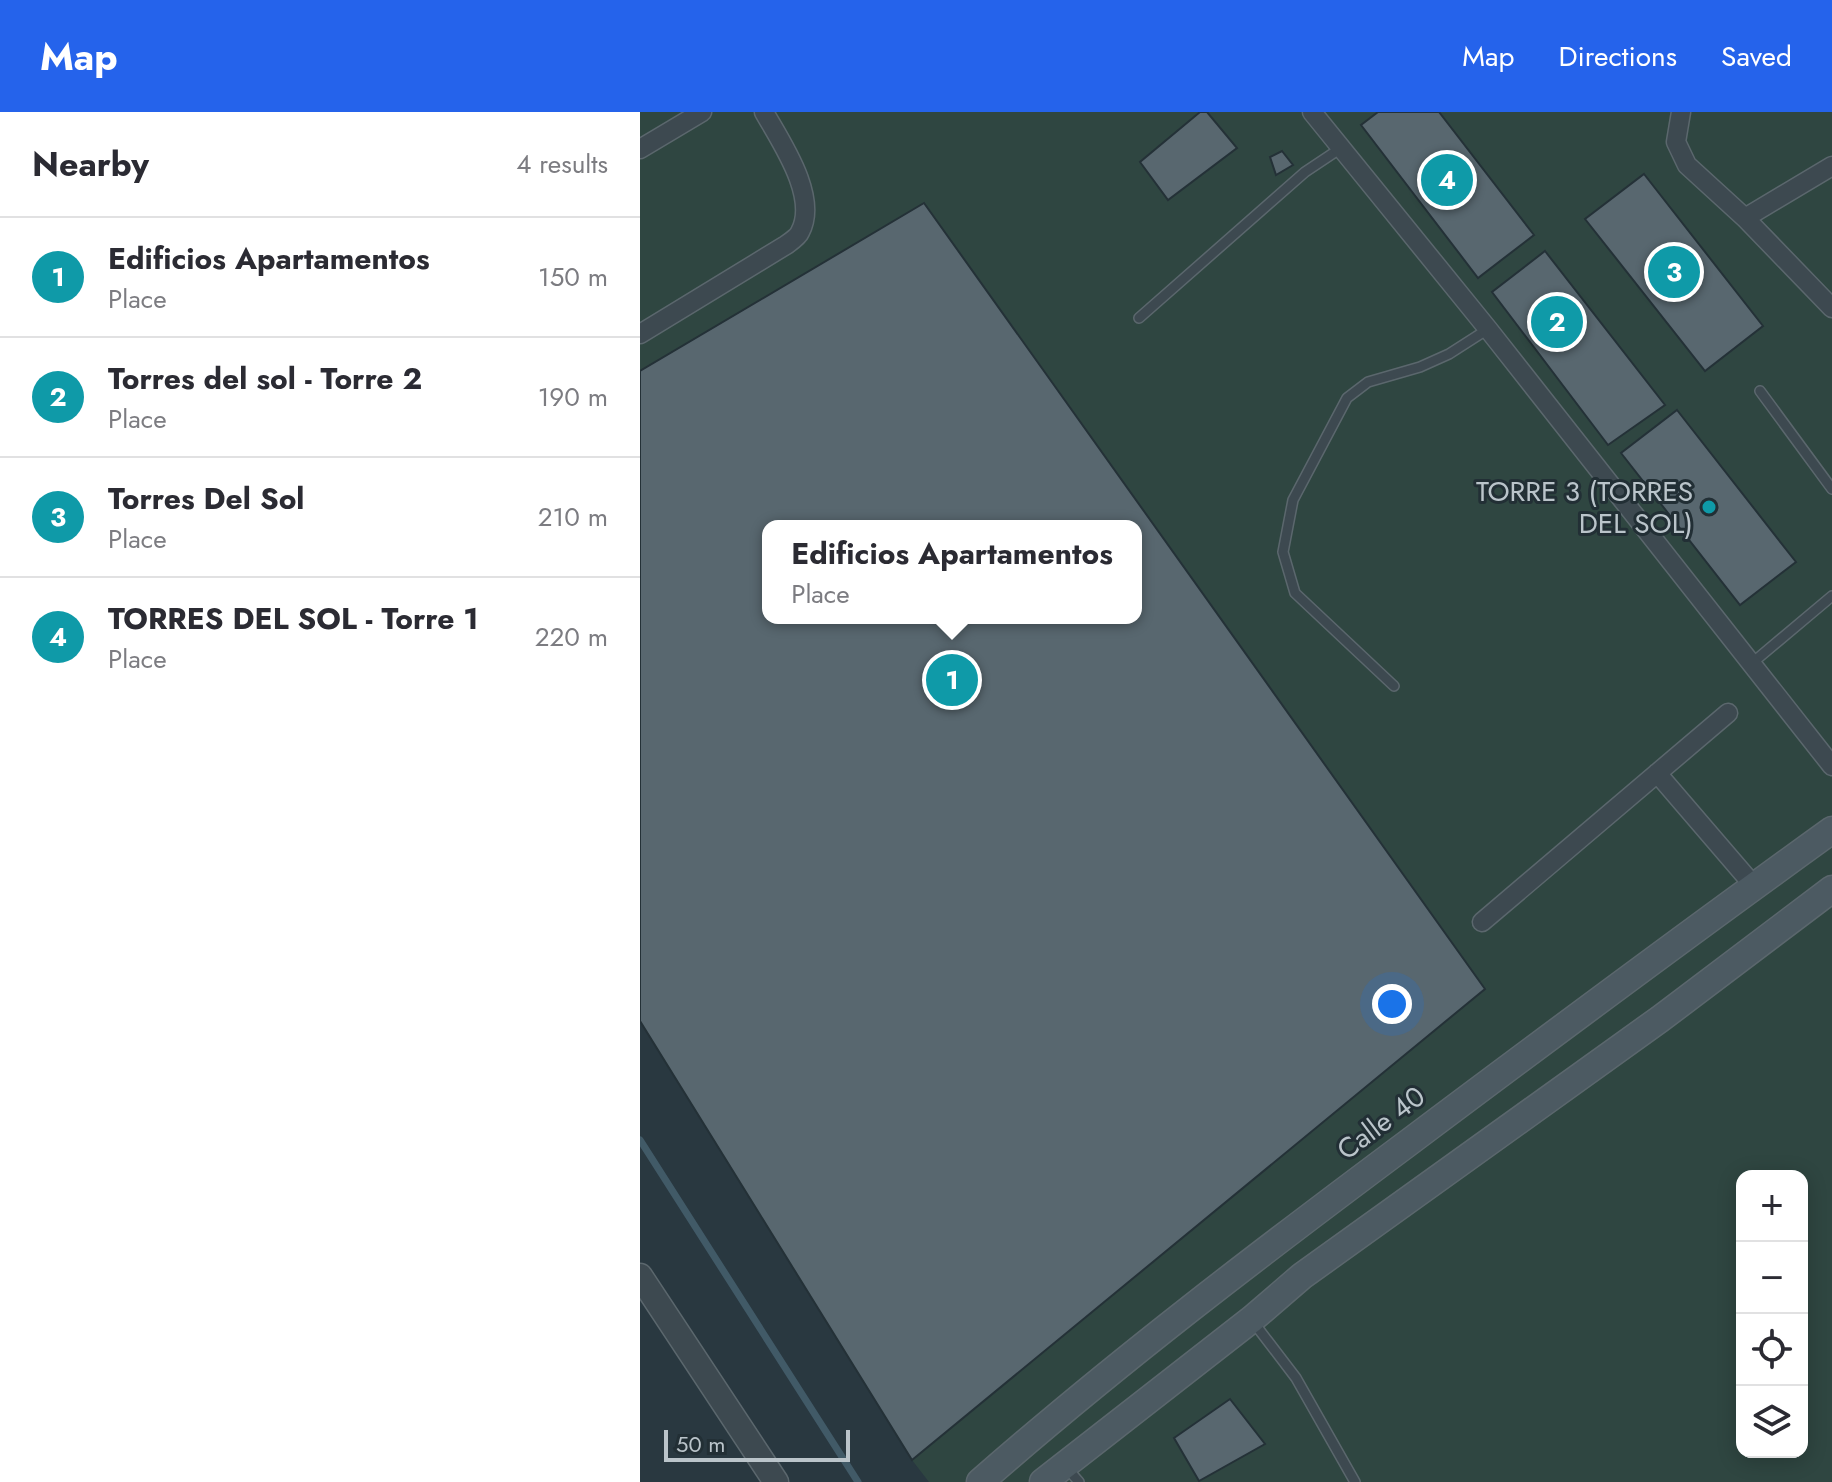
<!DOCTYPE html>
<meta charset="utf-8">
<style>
body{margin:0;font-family:Jost,sans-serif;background:#f7f7f7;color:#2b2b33}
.controls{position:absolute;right:24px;bottom:24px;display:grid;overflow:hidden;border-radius:16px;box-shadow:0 4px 20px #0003}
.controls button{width:72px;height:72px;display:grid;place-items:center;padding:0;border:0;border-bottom:2px solid #e1e1e2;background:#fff;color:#2b2b33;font:40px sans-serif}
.scale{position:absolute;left:24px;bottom:20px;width:186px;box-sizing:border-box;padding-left:8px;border:4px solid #bac4ca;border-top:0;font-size:22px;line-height:28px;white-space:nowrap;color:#bac4ca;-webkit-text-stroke:6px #222f35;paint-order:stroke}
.you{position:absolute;left:752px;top:892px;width:28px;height:28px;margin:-20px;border:6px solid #fff;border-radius:50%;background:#1a73e8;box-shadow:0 0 0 12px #1a73e833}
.badge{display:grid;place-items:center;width:52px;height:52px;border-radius:50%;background:#2563eb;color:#fff;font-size:26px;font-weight:700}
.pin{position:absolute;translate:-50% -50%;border:4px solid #fff;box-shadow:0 2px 8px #0006}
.popup{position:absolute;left:122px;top:408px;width:380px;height:104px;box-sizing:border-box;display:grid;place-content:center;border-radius:16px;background:#fff;filter:drop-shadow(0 2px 6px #0005);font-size:26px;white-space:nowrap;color:#7c7c81}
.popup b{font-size:30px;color:#2b2b33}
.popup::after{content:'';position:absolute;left:50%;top:100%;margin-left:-16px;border:16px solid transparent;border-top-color:#fff}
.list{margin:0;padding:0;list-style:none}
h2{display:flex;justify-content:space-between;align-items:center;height:104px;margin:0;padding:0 32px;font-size:34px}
h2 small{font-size:26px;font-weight:400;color:#7c7c81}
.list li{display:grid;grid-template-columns:52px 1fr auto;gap:24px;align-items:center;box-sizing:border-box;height:120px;padding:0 32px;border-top:2px solid #e1e1e2}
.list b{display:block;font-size:30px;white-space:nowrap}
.list p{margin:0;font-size:26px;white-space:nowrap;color:#7c7c81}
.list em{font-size:26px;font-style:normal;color:#7c7c81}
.icon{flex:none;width:44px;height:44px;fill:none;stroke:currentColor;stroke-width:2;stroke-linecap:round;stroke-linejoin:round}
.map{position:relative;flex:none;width:1192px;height:1370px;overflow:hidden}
header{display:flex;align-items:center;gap:48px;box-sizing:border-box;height:112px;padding:0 40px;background:#2563eb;color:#fff}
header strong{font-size:38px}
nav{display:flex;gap:44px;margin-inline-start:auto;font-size:28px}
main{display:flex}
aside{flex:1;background:#fff}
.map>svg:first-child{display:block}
</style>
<header>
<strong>Map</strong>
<nav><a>Map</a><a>Directions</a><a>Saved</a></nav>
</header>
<main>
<aside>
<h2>Nearby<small>4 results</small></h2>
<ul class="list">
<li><span class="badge" style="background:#0f9aa8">1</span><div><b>Edificios Apartamentos</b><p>Place</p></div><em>150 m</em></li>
<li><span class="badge" style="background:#0f9aa8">2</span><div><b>Torres del sol - Torre 2</b><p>Place</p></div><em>190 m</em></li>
<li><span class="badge" style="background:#0f9aa8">3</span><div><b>Torres Del Sol</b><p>Place</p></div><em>210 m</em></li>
<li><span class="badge" style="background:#0f9aa8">4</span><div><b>TORRES DEL SOL - Torre 1</b><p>Place</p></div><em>220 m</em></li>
</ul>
</aside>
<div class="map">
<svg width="1192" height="1370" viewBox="0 0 1192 1370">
<rect width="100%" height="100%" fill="#293840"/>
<path fill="#2f4641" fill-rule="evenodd" d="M0,0H1192V1370H289L272,1348L0,909ZM128,414H496V506H128ZM1102,1064H1162V1340H1102Z"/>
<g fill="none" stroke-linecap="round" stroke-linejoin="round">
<path stroke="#415a67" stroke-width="7" d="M0,1028L218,1370"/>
</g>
<path fill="#58676f" stroke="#243137" stroke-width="2" fill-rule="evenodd" d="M560,0H567L597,36L528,88L500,50Z
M738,0H799L894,123L838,166L721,13Z
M642,39L653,53L636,63L630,45Z
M1004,62L1123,214L1065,259L945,107Z
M284,91L845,877L272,1348L0,909V259ZM128,414H496V506H128Z
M905,139L1025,293L968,333L852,180Z
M1037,298L1156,450L1100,493L981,341Z
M590,1287L625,1332L559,1369L534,1326Z"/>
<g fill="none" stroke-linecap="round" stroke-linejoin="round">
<defs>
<path id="service" d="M499,206L665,60L701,36
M1120,279L1192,377
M1111,552L1192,484
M754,574L655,481L643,440L653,388L707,286L728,270L780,255L809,242L848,217
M614,1211L656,1266L715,1370
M426,1355L439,1370"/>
<path id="minor" d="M672,0L848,217L1192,654
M1041,0L1036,30L1047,53L1105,106L1192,196
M0,37L62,0
M1105,106L1192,54
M0,222L146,133C150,130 158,125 160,120C179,85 141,30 124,0
M1017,661L1114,774
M842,810L1088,601"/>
<path id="tertiary" d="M0,1164L136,1370"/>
<path id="secondary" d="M340,1370C477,1250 622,1140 768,1031C908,926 1049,821 1192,718
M403,1370L612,1207L662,1164L1020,907L1192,777"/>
</defs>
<use href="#service" stroke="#5b676d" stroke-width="12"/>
<use href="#minor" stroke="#5b676d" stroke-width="21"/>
<use href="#tertiary" stroke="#5b676d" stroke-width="27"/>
<use href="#secondary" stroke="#5b676d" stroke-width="29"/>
<use href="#service" stroke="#3d4950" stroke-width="9"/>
<use href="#minor" stroke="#3d4950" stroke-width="18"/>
<use href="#tertiary" stroke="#3d4950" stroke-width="24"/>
<use href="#secondary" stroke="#4c5a62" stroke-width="26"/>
</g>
<circle fill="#0f9aa8" stroke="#222f35" stroke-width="3" cx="1069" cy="395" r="8"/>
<g text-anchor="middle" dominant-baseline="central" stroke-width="6" stroke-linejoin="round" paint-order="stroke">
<g font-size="28" fill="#bac4ca" stroke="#222f35" text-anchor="end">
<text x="1053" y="379">TORRE 3 (TORRES<tspan x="1053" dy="32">DEL SOL)</tspan></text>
</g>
<g font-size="28" fill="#bac4ca" stroke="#222f35">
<text transform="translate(741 1011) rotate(-37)">Calle 40</text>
</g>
</g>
</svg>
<div class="controls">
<button>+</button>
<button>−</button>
<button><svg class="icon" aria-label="locate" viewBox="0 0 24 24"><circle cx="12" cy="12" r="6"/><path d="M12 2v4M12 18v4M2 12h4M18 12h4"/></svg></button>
<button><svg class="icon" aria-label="layers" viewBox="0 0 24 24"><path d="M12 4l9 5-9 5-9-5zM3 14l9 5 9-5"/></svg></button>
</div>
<div class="scale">50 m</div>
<div class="you"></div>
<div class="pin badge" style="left:312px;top:568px;background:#0f9aa8">1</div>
<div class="popup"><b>Edificios Apartamentos</b>Place</div>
<div class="pin badge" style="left:917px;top:210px;background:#0f9aa8">2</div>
<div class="pin badge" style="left:1034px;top:160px;background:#0f9aa8">3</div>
<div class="pin badge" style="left:807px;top:68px;background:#0f9aa8">4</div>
</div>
</main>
